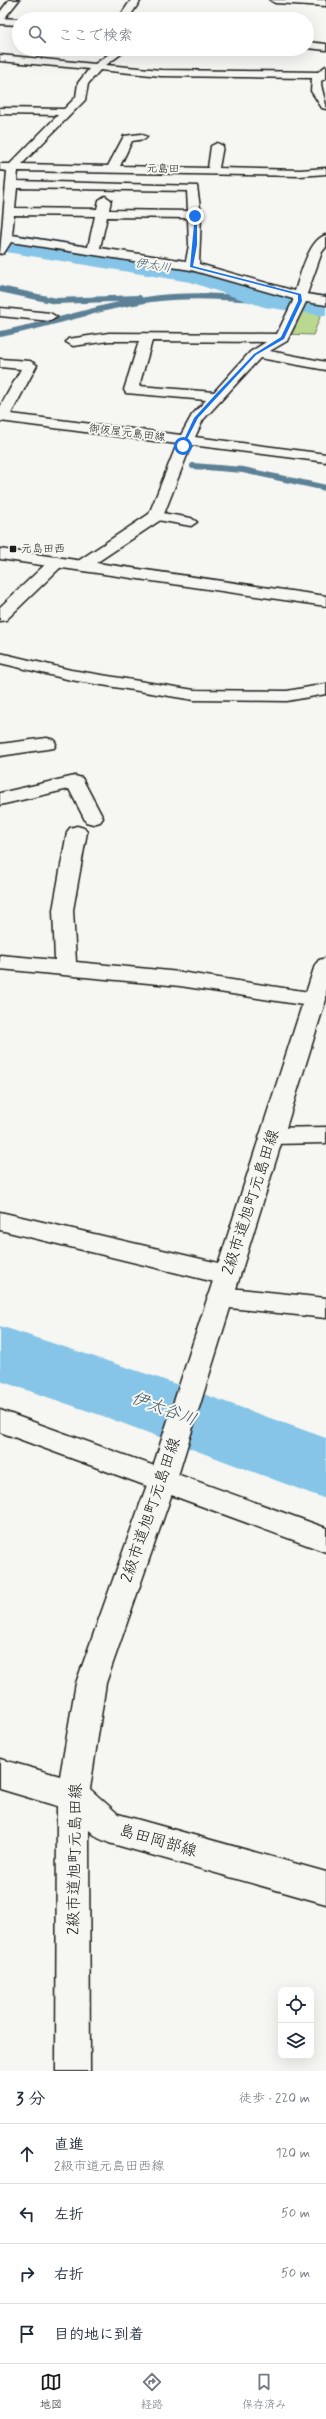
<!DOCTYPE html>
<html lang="ja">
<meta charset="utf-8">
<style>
body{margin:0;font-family:Mynerve,"Klee One",sans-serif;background:#f2f2f3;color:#1f2937}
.controls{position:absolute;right:12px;bottom:12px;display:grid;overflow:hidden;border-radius:8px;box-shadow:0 4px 16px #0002}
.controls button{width:36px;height:36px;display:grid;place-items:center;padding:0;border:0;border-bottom:1px solid #e0e1e3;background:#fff;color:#1f2937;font:20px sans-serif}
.stop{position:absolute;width:12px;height:12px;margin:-9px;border:3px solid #1a73e8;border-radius:50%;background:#fff}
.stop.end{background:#1a73e8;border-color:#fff;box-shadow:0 1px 4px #0008}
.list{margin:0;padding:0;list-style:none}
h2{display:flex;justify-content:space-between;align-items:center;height:52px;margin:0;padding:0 16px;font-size:17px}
h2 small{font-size:13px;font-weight:400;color:#747a83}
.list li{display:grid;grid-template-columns:26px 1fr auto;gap:12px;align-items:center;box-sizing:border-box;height:60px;padding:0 16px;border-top:1px solid #e0e1e3}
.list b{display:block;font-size:15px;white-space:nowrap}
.list p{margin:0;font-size:13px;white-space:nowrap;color:#747a83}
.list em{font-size:13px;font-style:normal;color:#747a83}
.icon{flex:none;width:22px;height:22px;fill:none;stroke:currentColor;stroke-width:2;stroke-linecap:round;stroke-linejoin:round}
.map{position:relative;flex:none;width:326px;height:2071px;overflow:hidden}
.search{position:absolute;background:#fff;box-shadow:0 4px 16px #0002;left:12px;right:12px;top:12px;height:44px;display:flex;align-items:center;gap:10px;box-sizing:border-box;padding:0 14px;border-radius:22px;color:#747a83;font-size:15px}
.sheet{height:292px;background:#fff}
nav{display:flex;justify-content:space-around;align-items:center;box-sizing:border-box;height:56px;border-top:1px solid #e0e1e3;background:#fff;font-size:11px;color:#747a83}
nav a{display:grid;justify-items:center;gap:2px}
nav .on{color:#1c1c1c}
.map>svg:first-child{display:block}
</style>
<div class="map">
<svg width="326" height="2071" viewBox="0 0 326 2071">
<rect width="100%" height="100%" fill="#f6f6f2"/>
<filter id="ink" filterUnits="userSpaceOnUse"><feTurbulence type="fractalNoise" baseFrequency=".025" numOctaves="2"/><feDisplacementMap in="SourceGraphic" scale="8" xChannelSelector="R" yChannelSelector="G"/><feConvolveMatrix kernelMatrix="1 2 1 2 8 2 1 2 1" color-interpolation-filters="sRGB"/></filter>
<g filter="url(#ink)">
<path fill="#bad890" stroke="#6b7a56" d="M298,309L322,312L313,335L286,334Z"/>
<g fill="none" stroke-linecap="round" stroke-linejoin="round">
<path stroke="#5c8196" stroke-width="6" d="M0,289L56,301L139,298
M308,304L326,297
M0,334C54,324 106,304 160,298C199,294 238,298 276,300
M193,466L243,470L326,488"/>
<path fill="#86c5e7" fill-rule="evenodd" d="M0,231L196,263L281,290L326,296V316L264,307L190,282L0,251Z
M0,1326L153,1376L326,1438V1499L103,1416L0,1381Z"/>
<defs>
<path id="lane" d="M156,512L191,518L197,522L191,526L152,519L150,516Z"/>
<path id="street" d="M131,0H141L128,19H118Z
M270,0H326V6L275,3Z
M0,18L19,19V25L0,24Z
M307,42L326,44V50L307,48Z
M116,49H128L106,65L161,70L318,72L326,66V78L321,81C321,91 326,98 326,109L322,108L311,91L312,78L161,76L100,70L88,84L85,100L22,164L108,166L124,136L141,134L147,137L145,139L132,141L120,166L208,168L211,146L217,143L223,146L219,168L300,170L326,168V174L300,176L18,171L17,181L197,186L201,215L199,264L295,291C300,276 309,239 326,235V247L322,252L307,294L326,297V305L306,302L287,341L270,351L326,362V370L260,358L203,420L195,437L326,454V462L191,445L162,519L87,569H75L73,566L75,563L149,514L177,444L0,421V407L21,369L0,367V359L30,361L37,365L11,414L181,435L192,415L206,400L126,393L124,390L139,341H109L73,346L66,342L68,339L109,333L277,334L293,301V299L191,270L11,242L4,253L0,254L7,171L0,170V164H10L58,115L0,114V108L64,109L76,97L78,83L89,69L0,61V55L95,64ZM17,188L187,191L188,211L109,210L111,200L105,196L99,200L97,209L15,208ZM14,215L95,216L88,247L12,235ZM107,217L188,218L189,245L186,261L100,248ZM152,341L266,342L250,352L214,392L139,386Z
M0,308L50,313L57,317L50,321L0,316Z
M57,557L63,559L65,562L63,565L6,620L0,621V607L51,559Z
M0,653L71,670L194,690L287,691L326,684V694L287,701L194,700L71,680L0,663Z
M47,738L54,740L56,744L54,748L0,756V744Z
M75,776L82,778L84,782L103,818L100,822L93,824L86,822L69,789L0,805V793Z
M77,826L84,828L87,832L73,910L76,962L180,972L316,993L324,995L326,999L324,1005L316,1007L180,986L0,969V955L55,960L53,910L67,832L70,828Z
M326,1127V1143L271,1144L263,1142L259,1136L263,1130L271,1128Z
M0,1212L227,1265L236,1268L239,1275L236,1282L227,1285L0,1230Z
M220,1287L326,1298V1318L220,1307L211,1304L207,1297L211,1290Z
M0,1410L326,1528V1552L0,1432Z"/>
<path id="secondary" d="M9,0H19L3,20L0,21V12Z
M0,549L326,596V606L0,559Z
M326,958V999L176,1482L106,1683L90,1789L118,1814L326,1872V1904L109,1843L98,1838L89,1830L90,2071H56L57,1806L0,1789V1759L60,1776L76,1683L148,1482L315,965L319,960Z"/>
</defs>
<use href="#lane" stroke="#1c1c1c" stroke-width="3"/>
<use href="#street" stroke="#1c1c1c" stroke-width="3"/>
<use href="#secondary" stroke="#1c1c1c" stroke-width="3"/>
<use href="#lane" fill="#f6f6f2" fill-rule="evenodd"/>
<use href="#street" fill="#f6f6f2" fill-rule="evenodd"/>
<use href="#secondary" fill="#f6f6f2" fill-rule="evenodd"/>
</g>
</g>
<path fill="#1a73e8" d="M195,214L197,216V245L193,266L301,294L302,301L284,339L256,355L198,418L183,447L181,446L194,418L215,395L254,354L281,337L298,301V295L190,267Z"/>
<rect fill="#1c1c1c" stroke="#f6f6f2" stroke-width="1.5" x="9" y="545" width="8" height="8" rx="2"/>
<g text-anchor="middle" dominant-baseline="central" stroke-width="4" stroke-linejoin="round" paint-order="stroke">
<g font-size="11" fill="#1c1c1c" stroke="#f6f6f2">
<text transform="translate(163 169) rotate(1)">元島田</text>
<text transform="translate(127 433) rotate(7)">御仮屋元島田線</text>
</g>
<g font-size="11" fill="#1c1c1c" stroke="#f6f6f2" text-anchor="start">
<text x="21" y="549">元島田西</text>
</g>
<g font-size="12" font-style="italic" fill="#415763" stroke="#f6f6f2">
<text transform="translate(153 266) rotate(9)">伊太川</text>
</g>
<g font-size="16" fill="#1c1c1c" stroke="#f6f6f2">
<text transform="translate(251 1202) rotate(-72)">2級市道旭町元島田線</text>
<text transform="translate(151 1510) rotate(-71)">2級市道旭町元島田線</text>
<text transform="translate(158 1841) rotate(16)">島田岡部線</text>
<text transform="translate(75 1859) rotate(-89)">2級市道旭町元島田線</text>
</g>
<g font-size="17" font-style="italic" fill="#415763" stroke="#f6f6f2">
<text transform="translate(164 1409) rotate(20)">伊太谷川</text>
</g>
</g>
</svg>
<div class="controls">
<button><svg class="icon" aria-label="locate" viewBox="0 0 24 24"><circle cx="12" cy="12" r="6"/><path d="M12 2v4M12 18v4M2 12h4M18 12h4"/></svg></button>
<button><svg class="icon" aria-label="layers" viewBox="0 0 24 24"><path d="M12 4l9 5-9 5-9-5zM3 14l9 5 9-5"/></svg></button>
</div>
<div class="stop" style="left:183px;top:446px"></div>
<div class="stop end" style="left:195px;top:216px"></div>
<div class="search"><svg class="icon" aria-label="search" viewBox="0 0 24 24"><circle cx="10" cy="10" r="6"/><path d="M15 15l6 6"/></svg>ここで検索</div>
</div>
<section class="sheet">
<h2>3 分<small>徒歩 · 220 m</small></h2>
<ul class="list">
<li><svg class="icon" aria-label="ahead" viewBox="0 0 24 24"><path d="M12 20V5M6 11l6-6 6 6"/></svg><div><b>直進</b><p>2級市道元島田西線</p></div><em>120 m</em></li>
<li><svg class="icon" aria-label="left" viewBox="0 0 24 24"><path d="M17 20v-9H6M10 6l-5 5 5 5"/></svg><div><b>左折</b></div><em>50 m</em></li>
<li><svg class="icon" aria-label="right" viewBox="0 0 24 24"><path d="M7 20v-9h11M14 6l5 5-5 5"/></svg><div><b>右折</b></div><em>50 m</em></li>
<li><svg class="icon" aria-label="arrive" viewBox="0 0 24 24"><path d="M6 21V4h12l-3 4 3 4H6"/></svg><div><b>目的地に到着</b></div></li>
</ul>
</section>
<nav>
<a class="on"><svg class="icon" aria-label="map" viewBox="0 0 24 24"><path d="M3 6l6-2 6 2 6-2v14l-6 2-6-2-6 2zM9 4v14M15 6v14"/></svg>地図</a>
<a><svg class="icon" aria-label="directions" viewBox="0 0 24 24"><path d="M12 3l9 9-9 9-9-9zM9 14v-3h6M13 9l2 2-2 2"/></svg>経路</a>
<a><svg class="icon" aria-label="saved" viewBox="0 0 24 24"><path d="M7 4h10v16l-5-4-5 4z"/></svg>保存済み</a>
</nav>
